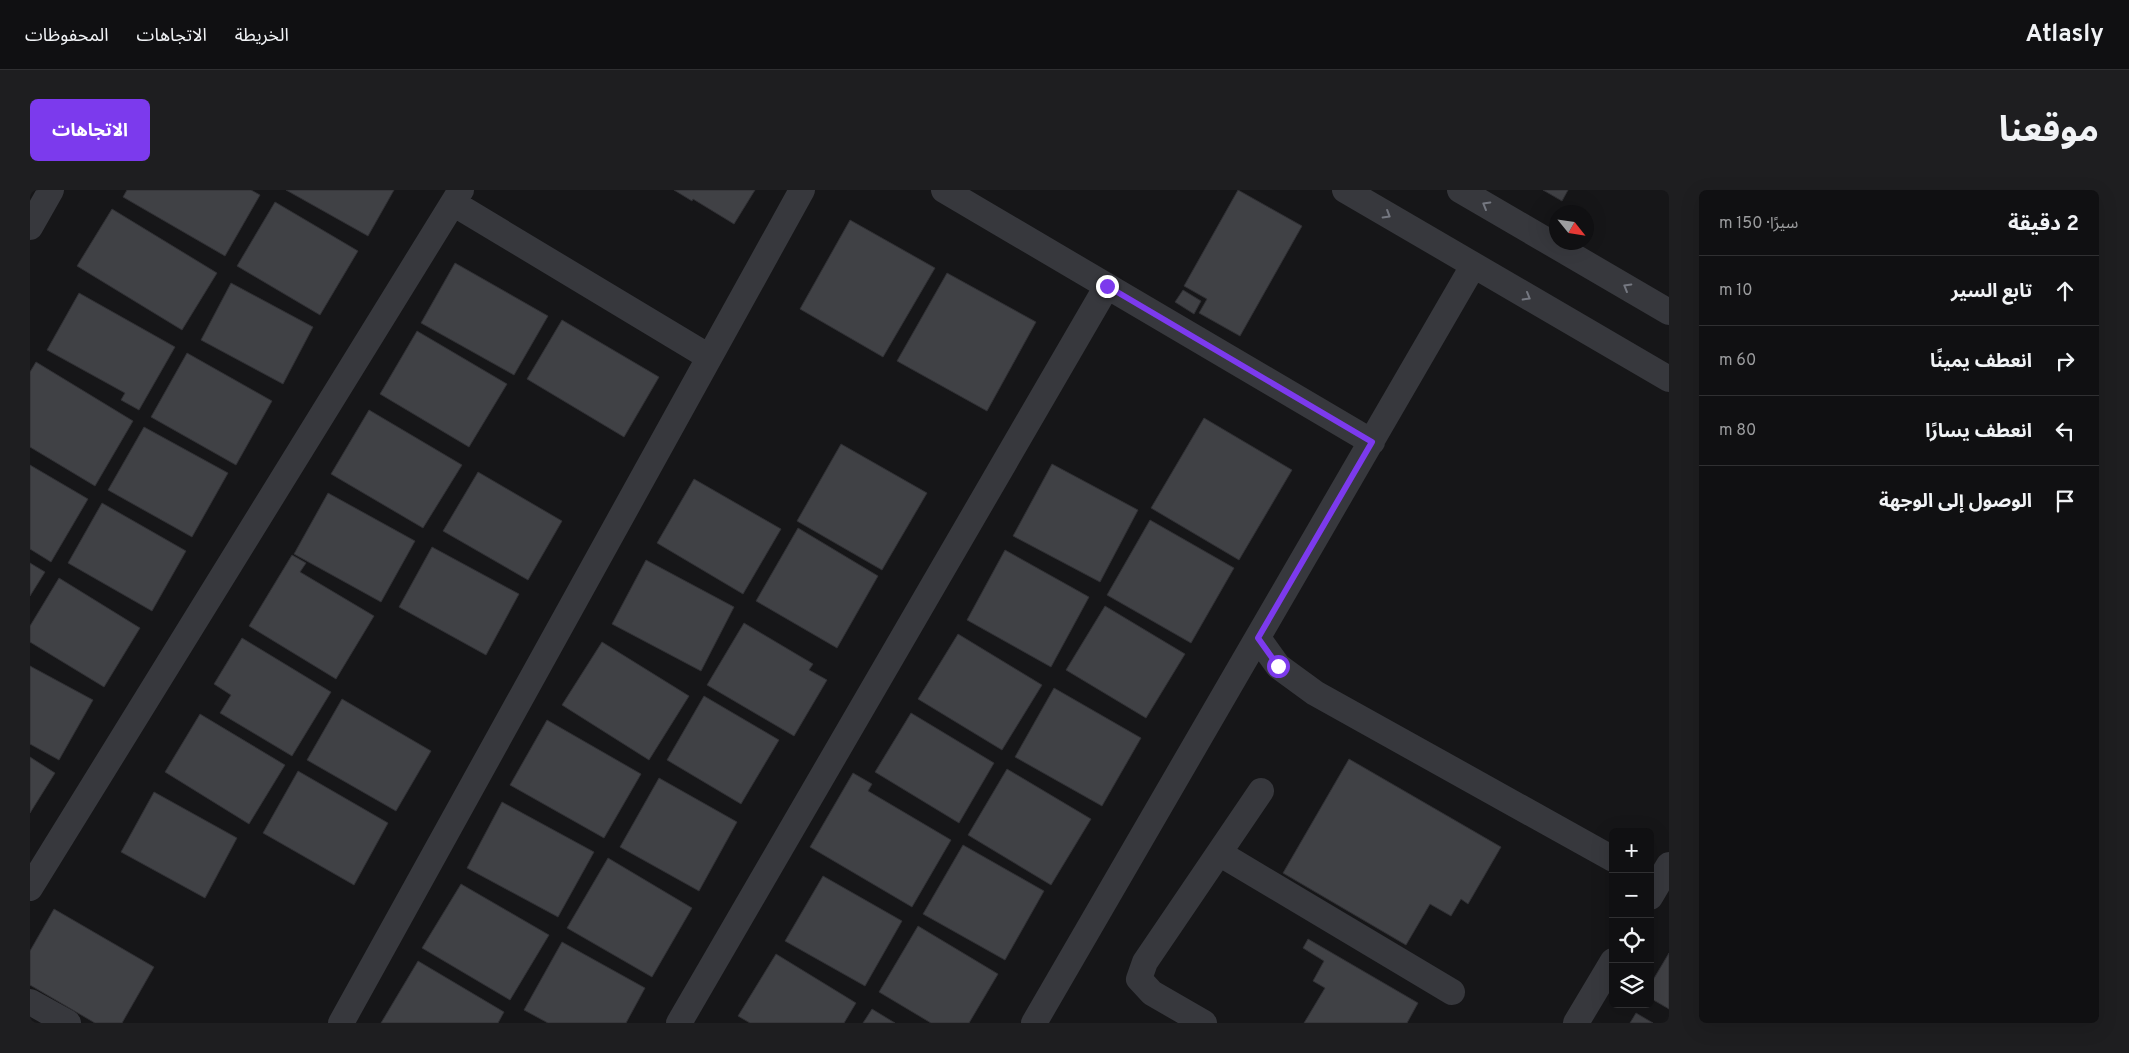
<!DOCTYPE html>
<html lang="ar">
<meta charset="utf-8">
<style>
body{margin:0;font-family:Overpass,"Noto Sans Arabic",sans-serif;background:#1e1e20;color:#f1f3f6;direction:rtl}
.controls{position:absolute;right:15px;bottom:15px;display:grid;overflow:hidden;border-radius:8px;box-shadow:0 5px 20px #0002}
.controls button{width:45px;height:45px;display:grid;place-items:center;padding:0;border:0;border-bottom:1px solid #303032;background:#101012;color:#f1f3f6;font:25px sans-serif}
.compass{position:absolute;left:1519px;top:15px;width:45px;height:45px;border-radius:50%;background:#101012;box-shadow:0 5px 20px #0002;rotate:120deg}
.stop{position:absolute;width:15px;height:15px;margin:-11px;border:4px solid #7c3aed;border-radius:50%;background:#fff}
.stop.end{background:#7c3aed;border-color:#fff;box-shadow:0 1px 5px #0008}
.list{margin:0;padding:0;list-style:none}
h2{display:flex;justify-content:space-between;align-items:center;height:65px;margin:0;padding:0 20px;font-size:21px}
h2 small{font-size:16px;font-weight:400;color:#9c9d9f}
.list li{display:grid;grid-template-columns:32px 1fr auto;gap:15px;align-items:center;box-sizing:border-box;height:70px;padding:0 20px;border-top:1px solid #303032}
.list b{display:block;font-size:19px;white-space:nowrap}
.list em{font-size:16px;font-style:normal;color:#9c9d9f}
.icon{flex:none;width:28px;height:28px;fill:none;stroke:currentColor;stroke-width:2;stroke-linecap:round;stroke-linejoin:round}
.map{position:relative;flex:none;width:1639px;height:833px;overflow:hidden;direction:ltr;border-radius:8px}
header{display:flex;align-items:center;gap:30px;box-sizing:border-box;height:70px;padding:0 25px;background:#101012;border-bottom:1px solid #303032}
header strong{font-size:24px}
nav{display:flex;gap:28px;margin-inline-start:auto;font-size:18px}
.intro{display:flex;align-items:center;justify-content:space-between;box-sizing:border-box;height:120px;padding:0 30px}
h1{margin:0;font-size:35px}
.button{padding:12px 22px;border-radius:8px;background:#7c3aed;color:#fff;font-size:18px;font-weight:700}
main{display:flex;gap:30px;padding:0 30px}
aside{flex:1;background:#101012;border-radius:8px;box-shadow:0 5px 20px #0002}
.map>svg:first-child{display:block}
</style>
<header>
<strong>Atlasly</strong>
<nav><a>الخريطة</a><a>الاتجاهات</a><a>المحفوظات</a></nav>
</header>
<div class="intro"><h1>موقعنا</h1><a class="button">الاتجاهات</a></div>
<main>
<aside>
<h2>2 دقيقة<small>سيرًا · 150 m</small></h2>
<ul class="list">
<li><svg class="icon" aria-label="ahead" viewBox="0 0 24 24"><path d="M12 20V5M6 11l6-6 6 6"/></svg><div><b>تابع السير</b></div><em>10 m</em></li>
<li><svg class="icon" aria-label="right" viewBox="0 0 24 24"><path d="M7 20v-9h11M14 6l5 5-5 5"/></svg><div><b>انعطف يمينًا</b></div><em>60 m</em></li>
<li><svg class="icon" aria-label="left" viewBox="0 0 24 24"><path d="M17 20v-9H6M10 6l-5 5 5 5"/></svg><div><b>انعطف يسارًا</b></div><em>80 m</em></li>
<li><svg class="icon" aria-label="arrive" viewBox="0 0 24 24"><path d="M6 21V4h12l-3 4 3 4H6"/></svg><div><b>الوصول إلى الوجهة</b></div></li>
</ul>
</aside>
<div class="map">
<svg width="1639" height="833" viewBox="0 0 1639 833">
<rect width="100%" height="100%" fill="#161618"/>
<path fill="#404145" stroke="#303034" d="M97,0H221L230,5L195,66L93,7Z
M256,0H364L338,46Z
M644,0H725L704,34L663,9L662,11Z
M1208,0L1272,36L1210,146L1169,123L1177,109L1154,96Z
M1513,0H1538L1532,11Z
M245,12L328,61L290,125L207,76Z
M82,19L187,83L152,140L47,76Z
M820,30L905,78L853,167L770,119Z
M425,73L518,126L484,185L391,133Z
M917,83L1006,132L957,221L867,171Z
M201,93L283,137L253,194L171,150Z
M1153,100L1171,111L1164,124L1145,112Z
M49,103L145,157L109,220L91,210L95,203L17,160Z
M532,130L629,187L594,247L497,189Z
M387,141L477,194L439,257L350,204Z
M157,163L242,211L206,275L121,227Z
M6,172L103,231L65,296L0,257V182Z
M339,220L432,275L393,338L301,284Z
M1174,228L1262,280L1209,370L1121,318Z
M114,237L198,283L162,347L78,300Z
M811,254L897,303L852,380L767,331Z
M1022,274L1108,320L1070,392L983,346Z
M0,275L58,309L21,372L0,359Z
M448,282L532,331L498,390L413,341Z
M664,289L751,339L713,404L627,353Z
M298,303L385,351L351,412L264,364Z
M72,313L156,361L122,421L38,373Z
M1120,330L1204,378L1161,453L1077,405Z
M768,338L848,386L807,458L726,411Z
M402,357L489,404L456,465L369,417Z
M975,360L1059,407L1021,477L937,430Z
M262,365L276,373L270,382L344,426L306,489L219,436Z
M616,370L704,417L671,481L582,434Z
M0,373L15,382L0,406Z
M29,388L110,438L74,497L0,452V436Z
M1075,416L1155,464L1116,528L1036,480Z
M714,433L783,474L779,480L797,490L764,546L677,495Z
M928,444L1012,495L972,560L888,509Z
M212,448L301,502L262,566L190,523L201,505L184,494Z
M572,452L659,506L619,570L532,515Z
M0,476L63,510L29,570L0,554Z
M1024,498L1111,548L1072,616L985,567Z
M674,506L749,550L711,614L637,570Z
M312,509L401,561L366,621L277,570Z
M881,523L964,573L929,633L845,582Z
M170,524L255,575L219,634L135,582Z
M517,530L611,584L574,648L480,595Z
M0,567L25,583L0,623Z
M1319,569L1471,657L1438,714L1431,709L1421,726L1400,714L1376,755L1253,683Z
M977,579L1061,629L1021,695L938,645Z
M268,581L358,633L324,695L233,643Z
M823,583L842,594L838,601L921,650L882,717L780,657Z
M629,588L707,632L669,701L590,657Z
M124,602L207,648L175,708L91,662Z
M472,612L564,662L528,727L437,678Z
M933,655L1014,701L975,770L893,724Z
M578,668L662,718L622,787L537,738Z
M793,686L872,731L835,796L755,751Z
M431,694L519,745L480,810L392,758Z
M24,719L124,777L92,833H65L0,795V761Z
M888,736L968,784L939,833H901L849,802Z
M1278,749L1388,813L1377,833H1274L1295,798L1283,791L1294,771L1273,758Z
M532,752L615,798L596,833H518L494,820Z
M1639,763V819L1620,808V795Z
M746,764L826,813L814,833H720L708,826Z
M388,771L474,822L468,833H351Z
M842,819L865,833H833Z
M1606,823L1623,833H1600Z"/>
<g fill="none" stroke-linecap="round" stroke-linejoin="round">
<path stroke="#37383d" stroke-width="26" d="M914,0L1342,252
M1315,0L1639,189
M1430,0L1639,122
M423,13L679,167
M0,37L21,0
M1228,448L1248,476L1285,503L1583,669
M1189,663L1422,802
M0,698L431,0
M1620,707L1639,675
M0,812L38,833
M311,833L772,0
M649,833L1077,96
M1004,833L1443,76
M1174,833L1122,803L1109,789L1115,772L1231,601
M1546,833L1583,771"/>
</g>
<defs><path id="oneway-chevron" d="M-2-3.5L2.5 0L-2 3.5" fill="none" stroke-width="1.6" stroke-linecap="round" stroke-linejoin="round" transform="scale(1.25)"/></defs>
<g stroke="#757881">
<use href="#oneway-chevron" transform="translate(1456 15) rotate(-150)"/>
<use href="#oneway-chevron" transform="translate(1357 25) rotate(31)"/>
<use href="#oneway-chevron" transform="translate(1597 97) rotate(-150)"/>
<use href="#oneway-chevron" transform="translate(1497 107) rotate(30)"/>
</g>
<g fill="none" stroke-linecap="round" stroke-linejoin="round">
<path stroke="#7c3aed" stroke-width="6" d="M1077,96L1342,252L1228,448L1248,476"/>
</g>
</svg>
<div class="controls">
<button>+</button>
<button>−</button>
<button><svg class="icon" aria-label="locate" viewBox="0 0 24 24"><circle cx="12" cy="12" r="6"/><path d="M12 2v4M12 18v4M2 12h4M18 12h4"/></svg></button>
<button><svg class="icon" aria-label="layers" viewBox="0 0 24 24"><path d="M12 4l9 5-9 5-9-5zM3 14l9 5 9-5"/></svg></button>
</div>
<svg class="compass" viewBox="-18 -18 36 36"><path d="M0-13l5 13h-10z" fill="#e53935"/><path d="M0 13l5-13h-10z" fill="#9c9d9f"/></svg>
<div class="stop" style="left:1248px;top:476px"></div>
<div class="stop end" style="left:1077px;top:96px"></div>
</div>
</main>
